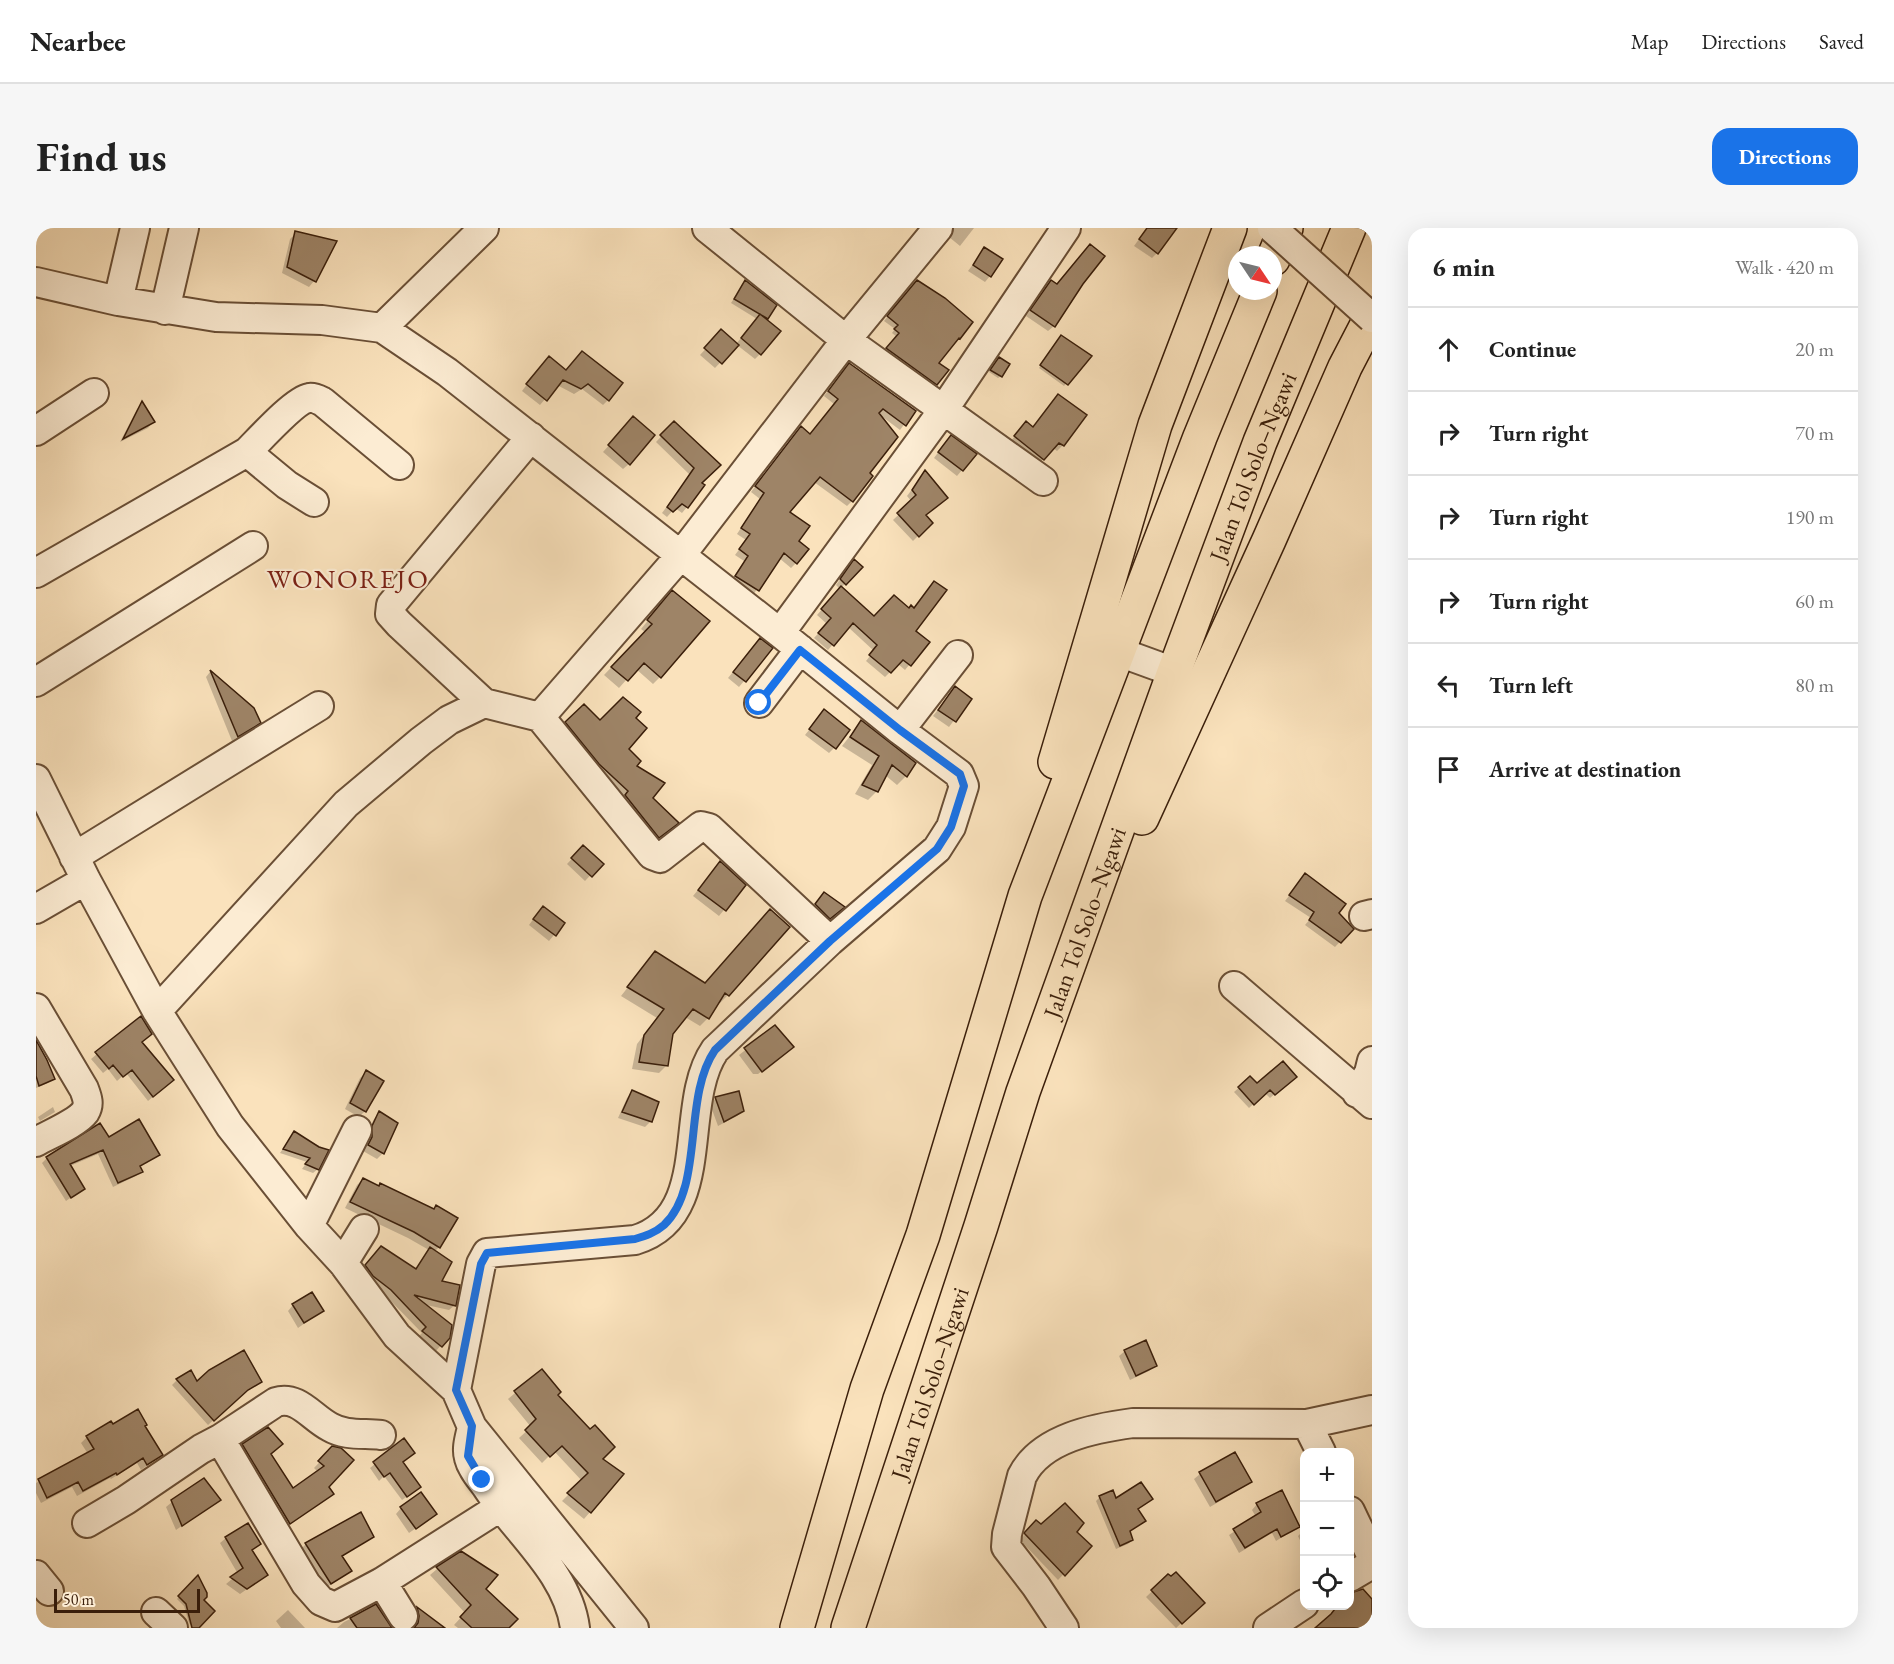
<!DOCTYPE html>
<meta charset="utf-8">
<style>
body{margin:0;font-family:"EB Garamond",serif;background:#f6f6f6;color:#222}
.controls{position:absolute;right:18px;bottom:18px;display:grid;overflow:hidden;border-radius:12px;box-shadow:0 6px 24px #0002}
.controls button{width:54px;height:54px;display:grid;place-items:center;padding:0;border:0;border-bottom:2px solid #e0e0e0;background:#fff;color:#222;font:30px sans-serif}
.compass{position:absolute;left:1192px;top:18px;width:54px;height:54px;border-radius:50%;background:#fff;box-shadow:0 6px 24px #0002;rotate:125deg}
.scale{position:absolute;left:18px;bottom:15px;width:146px;box-sizing:border-box;padding-left:6px;border:3px solid #3a1e0a;border-top:0;font-size:16px;line-height:21px;white-space:nowrap;color:#3a1e0a;-webkit-text-stroke:4px #fcecd3;paint-order:stroke}
.stop{position:absolute;width:18px;height:18px;margin:-14px;border:4px solid #1a73e8;border-radius:50%;background:#fff}
.stop.end{background:#1a73e8;border-color:#fff;box-shadow:0 2px 6px #0008}
.list{margin:0;padding:0;list-style:none}
h2{display:flex;justify-content:space-between;align-items:center;height:78px;margin:0;padding:0 24px;font-size:26px}
h2 small{font-size:20px;font-weight:400;color:#767676}
.list li{display:grid;grid-template-columns:39px 1fr auto;gap:18px;align-items:center;box-sizing:border-box;height:84px;padding:0 24px;border-top:2px solid #e0e0e0}
.list b{display:block;font-size:22px;white-space:nowrap}
.list em{font-size:20px;font-style:normal;color:#767676}
.icon{flex:none;width:33px;height:33px;fill:none;stroke:currentColor;stroke-width:2;stroke-linecap:round;stroke-linejoin:round}
.map{position:relative;flex:none;width:1336px;height:1400px;overflow:hidden;border-radius:18px}
header{display:flex;align-items:center;gap:36px;box-sizing:border-box;height:84px;padding:0 30px;background:#fff;border-bottom:2px solid #e0e0e0}
header strong{font-size:28px}
nav{display:flex;gap:33px;margin-inline-start:auto;font-size:21px}
.intro{display:flex;align-items:center;justify-content:space-between;box-sizing:border-box;height:144px;padding:0 36px}
h1{margin:0;font-size:42px}
.button{padding:15px 27px;border-radius:18px;background:#1a73e8;color:#fff;font-size:21px;font-weight:700}
main{display:flex;gap:36px;padding:0 36px}
aside{flex:1;background:#fff;border-radius:18px;box-shadow:0 6px 24px #0002}
.map>svg:first-child{display:block}
</style>
<header>
<strong>Nearbee</strong>
<nav><a>Map</a><a>Directions</a><a>Saved</a></nav>
</header>
<div class="intro"><h1>Find us</h1><a class="button">Directions</a></div>
<main>
<div class="map">
<svg width="1336" height="1400" viewBox="0 0 1336 1400">
<rect width="100%" height="100%" fill="#fae2bc"/>
<filter id="stains"><feTurbulence type="fractalNoise" baseFrequency=".00333" numOctaves="4"/><feColorMatrix values="0 0 0 0 .2 0 0 0 0 .09 0 0 0 0 .02 0 0 0 .5 -.17"/></filter>
<radialGradient id="worn" r=".72"><stop offset=".6" stop-color="#630" stop-opacity="0"/><stop offset="1" stop-color="#630" stop-opacity=".3"/></radialGradient>
<path fill="#0003" d="M912,0H938L924,18L913,9Z
M1111,0H1134L1121,25L1116,30L1098,18Z
M260,5L278,53L273,59L246,45L254,11Z
M949,20L954,48L949,54L932,43Z
M709,54L731,90L728,92L724,126L719,131L701,117L679,140L664,127L686,103L700,116L721,91L695,75Z
M1015,54L1018,98L1012,103L990,88Z
M878,57L935,94L923,110L901,135L900,156L896,159L848,124L861,109L856,105L859,101L848,93Z
M1023,112L1053,128L1028,158L1003,140Z
M540,130L572,172L567,177L546,161L538,166L521,157L504,177L486,163L507,135L530,143Z
M961,133L965,148L962,150L953,144Z
M809,142L878,183L864,202L844,187L832,246L816,273L811,278L778,254L752,284L761,314L760,335L755,340L743,330L717,367L695,353L708,333L699,327L710,312L701,306L724,271L715,264L760,205L774,208L798,176L788,168Z
M1022,168L1027,217L1021,223L1017,220L1002,237L974,214L985,201L997,200Z
M106,176L117,194L112,200L84,214L101,181Z
M638,195L683,237L664,256L651,279L646,285L639,280L631,289L626,285L654,247L620,214Z
M592,196L593,236L587,241L567,224Z
M909,215L926,242L921,248L898,230Z
M889,244V288L895,295L877,313L857,292L876,274L871,268Z
M813,339H825L805,360L838,390L872,382L878,403L892,414L869,442L862,436L849,449L830,433L838,423L812,399L792,422L778,410L791,396L781,387L804,361L800,357Z
M629,372L624,449L617,456L600,441L583,460L568,447L609,404L605,401Z
M718,418L735,421L703,459L692,450Z
M174,444L217,481L223,494L196,513L170,449Z
M919,460L934,471L913,499L897,488Z
M548,478L564,494L597,490L591,521L615,570L636,599L618,614L585,573L588,569L558,541L525,500Z
M788,483L798,520L793,525L769,507Z
M825,494L870,548L861,557L849,547L841,563L832,572L819,566L836,537L806,518Z
M547,619L565,636L549,653L531,636Z
M684,635L708,657L683,688L657,668Z
M1269,647L1316,701L1299,719L1269,697L1275,690L1249,673Z
M788,666L801,684L788,695L774,683Z
M501,686L527,696L513,713L493,697Z
M752,699L692,767L684,775L682,773L672,790L664,798L649,789L636,805L631,837L623,845L596,841L601,816L621,790L585,768L619,725L669,756Z
M104,790L105,815L131,857L112,873L90,845L81,853L72,841L67,845L55,831Z
M739,799L751,824L722,846H717L703,827Z
M0,823L17,850L12,855L0,860Z
M330,844L329,883L323,889L309,881L324,850Z
M1214,850L1221,857L1254,853L1234,870L1229,865L1213,880L1198,864Z
M596,864L615,893L609,899L582,890L591,870Z
M680,870L707,883L701,888L682,898L674,876Z
M17,879L19,884L4,893L2,889Z
M344,885L347,925L341,931L327,923L331,916V905L338,891Z
M258,905L291,922L282,941L277,945L266,941L271,934L244,925Z
M72,911L122,926L103,939L105,943L100,948L77,959L62,926L34,938L47,961L30,973L6,935L11,930Z
M327,951L403,1019L398,1024L404,1054L419,1077L413,1082L386,1076L412,1109L400,1123L382,1109L386,1105L349,1067L332,1053L325,1043L340,1025L379,1042L393,1022L372,1010L309,980L321,957Z
M257,1077L286,1083L262,1100L252,1083Z
M1089,1123L1119,1138L1113,1143L1094,1152L1083,1128Z
M505,1143L520,1167L554,1204L565,1231L554,1284L548,1291L526,1273L546,1253L518,1223L506,1235L483,1210L495,1199L472,1171Z
M141,1152L161,1155L224,1154L205,1167L172,1197L136,1157Z
M76,1198H108L125,1227L105,1242L101,1235L75,1251L74,1250L41,1268L36,1259L5,1275L0,1265V1255L52,1226L45,1215L51,1209Z
M368,1212L366,1235L379,1263L366,1272L348,1248L343,1253L334,1240Z
M207,1217L233,1226L256,1262L282,1244L278,1240L297,1220L291,1259L296,1266L248,1301L201,1223Z
M1199,1226L1214,1254L1208,1259L1174,1279L1158,1251L1164,1246Z
M1064,1269L1080,1273L1101,1282L1108,1293L1092,1304L1096,1312L1092,1316L1080,1321L1060,1273Z
M183,1272L140,1302L130,1279L136,1274Z
M1221,1276L1262,1299L1240,1313L1236,1305L1203,1325L1193,1307L1220,1289L1216,1282Z
M365,1280L393,1291L373,1305L360,1286Z
M1000,1294L1005,1298L1039,1304L1054,1318L1022,1352L984,1312Z
M1268,1302V1321L1262,1308Z
M336,1309L305,1329L314,1343L290,1360L265,1321L270,1316Z
M190,1310L223,1316L215,1323L224,1352L204,1366L190,1356L202,1346L184,1315Z
M425,1325L448,1361L471,1400H422L418,1397L429,1385L394,1347L401,1341Z
M1132,1348L1167,1375L1140,1400L1110,1369Z
M161,1350L166,1373L157,1400L153,1395L148,1378L141,1371Z
M340,1378L355,1400H301L308,1394Z
M381,1381L402,1396L399,1400H377L379,1393L376,1386Z
M252,1382L269,1400H245L240,1393Z"/>
<path fill="#9e8467" stroke="#3a1e0a" stroke-width="1.5" d="M1111,0H1141L1122,26L1103,11Z
M259,3L301,13L280,54L251,39Z
M1054,16L1069,28L1047,56L1019,99L994,82L1015,52L1021,56Z
M948,19L967,31L955,49L937,37Z
M709,52L741,77L732,91L698,71Z
M881,52L909,70L937,94L924,111L923,110L903,135L913,142L901,157L850,120L863,105L858,101L862,97L851,88Z
M724,86L745,103L725,127L705,110Z
M685,101L703,117L686,136L668,120Z
M1025,107L1056,128L1032,157L1004,137Z
M546,123L587,155L573,173L552,156L545,161L527,152L511,173L490,156L513,128L530,142Z
M963,129L974,136L966,149L954,142Z
M813,135L880,183L870,198L847,181L843,185L862,209L834,245L837,248L817,274L784,249L754,284L774,298L763,313L773,321L761,336L748,325L723,363L699,348L712,328L703,321L714,306L705,300L728,265L719,258L765,198L774,206L802,171L792,163Z
M1022,166L1051,187L1028,218L1023,215L1008,232L978,208L990,193L997,199Z
M106,173L119,194L87,211Z
M597,188L619,207L594,237L572,217Z
M638,193L685,237L666,255L669,257L652,280L646,276L637,284L631,279L658,240L624,207Z
M915,207L941,226L927,243L902,224Z
M889,242L912,270L890,287L897,295L883,309L861,285L880,267L876,262Z
M818,331L827,339L810,357L804,351Z
M898,353L911,362L880,403L894,414L875,438L867,432L855,445L833,427L841,417L817,395L798,418L782,405L795,390L785,381L805,358L838,388L858,367L873,380L875,377L878,380Z
M636,362L674,393L625,450L608,435L592,453L575,439L616,396L611,392Z
M724,410L737,420L710,454L697,444Z
M174,442L218,480L225,495L202,509Z
M919,458L936,471L920,494L902,482Z
M587,469L605,484L600,490L611,500L593,521L605,533L601,538L629,555L617,570L643,595L623,610L589,567L592,563L563,536L529,494L548,476L564,492Z
M788,481L814,502L800,521L773,501Z
M825,492L880,535L871,549L856,537L842,564L826,557L843,528L814,509Z
M547,617L568,636L556,649L535,630Z
M684,633L710,657L690,683L662,662Z
M1269,645L1310,676L1303,685L1318,701L1305,715L1273,692L1278,684L1253,667Z
M788,664L809,679L794,691L779,676Z
M507,678L529,695L520,708L497,691Z
M734,681L754,699L693,768L689,765L673,791L657,781L637,806L632,838L603,834L608,807L628,781L591,759L619,723L669,755Z
M105,788L116,806L106,814L138,852L117,869L96,842L87,849L77,837L73,841L59,824Z
M739,797L758,819L726,844L708,820Z
M0,812L11,832L19,851L3,858L0,848Z
M1247,833L1261,849L1239,867L1234,862L1218,877L1202,859L1214,848L1221,855Z
M330,842L348,853L330,884L314,875Z
M596,862L623,874L616,894L586,884Z
M703,863L708,883L688,894L679,869Z
M343,883L362,895L348,926L332,917L336,909V898Z
M103,891L124,927L104,938L107,944L82,955L67,922L34,936L49,961L35,970L10,929L64,895L73,909Z
M258,903L283,919L293,922L283,942L269,936L274,930L247,921Z
M327,950L343,958L344,955L398,981L400,977L422,990L404,1020L378,1004L314,974Z
M345,1018L380,1041L394,1019L416,1034L406,1053L424,1057L420,1078L378,1067L416,1097L414,1110L406,1119L386,1103L390,1099L355,1062L337,1048L329,1037Z
M276,1064L288,1083L268,1095L256,1076Z
M1110,1112L1121,1138L1100,1148L1088,1122Z
M208,1122L226,1154L212,1162L178,1193L140,1151L155,1142L161,1153L173,1142Z
M506,1141L525,1164L522,1167L554,1201L559,1197L579,1219L567,1231L588,1246L555,1285L531,1265L552,1245L526,1218L514,1229L489,1202L500,1191L478,1163Z
M102,1181L111,1197L109,1198L127,1227L111,1237L107,1230L81,1247L80,1245L47,1263L42,1254L11,1270L2,1251L58,1221L50,1208L75,1193L77,1196Z
M232,1199L247,1216L235,1226L257,1260L288,1238L282,1233L296,1218L305,1220L318,1232L293,1259L298,1266L254,1296L206,1216Z
M368,1210L379,1225L367,1234L385,1259L371,1269L354,1245L348,1249L337,1234Z
M1199,1224L1216,1254L1180,1274L1163,1244Z
M168,1250L185,1272L146,1298L135,1272Z
M1105,1254L1117,1271L1102,1281L1110,1293L1094,1303L1097,1312L1084,1318L1063,1268L1077,1262L1080,1270Z
M1246,1262L1264,1299L1245,1309L1241,1301L1209,1320L1197,1301L1225,1284L1220,1275Z
M385,1264L401,1286L380,1301L364,1279Z
M1029,1275L1048,1295L1041,1304L1056,1318L1029,1348L988,1305L1000,1292L1005,1296Z
M325,1284L338,1309L306,1328L316,1343L295,1356L269,1315Z
M212,1295L225,1316L216,1322L232,1347L211,1361L194,1349L207,1340L189,1309Z
M425,1323L462,1347L450,1361L482,1391L473,1400H436L424,1389L435,1377L400,1339Z
M1140,1344L1169,1375L1146,1396L1115,1362L1132,1346L1135,1348Z
M162,1347L171,1365V1369L168,1372L179,1383L163,1400H156L150,1376L142,1368Z
M1327,1361L1336,1371V1400H1279L1295,1386L1302,1377H1314V1365Z
M340,1376L356,1400H321L314,1390Z
M381,1379L409,1400H378L382,1395L383,1388Z"/>
<g fill="none" stroke-linecap="round" stroke-linejoin="round">
<defs>
<path id="minor" d="M671,0L810,112L1007,253
M0,54L82,73L180,89L286,92L346,100L411,144L744,405L864,502L923,546L928,558L915,599L901,621L794,713L679,822C641,877 679,988 599,1012L451,1025L445,1036L420,1162
M82,73L99,0
M129,82L148,0
M346,100L448,0
M0,203L58,165
M278,274L251,257L211,224C223,212 259,172 273,170C278,169 283,172 287,174L363,237
M0,345L211,224
M744,405L908,181L1030,0
M1083,424L1138,444
M0,454L217,318
M448,475L363,396L354,386L355,377L495,209
M723,475L764,421
M504,489L616,627L624,630L665,598L673,600L794,713
M864,502L922,427
M0,551L50,652L121,783L194,898L273,998L307,1035L361,1108L420,1162L436,1199L598,1400
M38,629L283,478
M0,681L50,652
M1328,688L1336,686
M1198,758L1336,876
M0,780L48,861C51,869 54,876 49,884C41,895 12,907 0,914
M121,783L310,576L385,513L413,492L448,475L504,489L645,327L810,112L902,0
M1321,865L1333,845L1336,833
M273,998L321,902
M307,1035L328,1001
M1271,1196L1285,1224
M436,1199C434,1209 430,1220 433,1230C436,1242 446,1252 452,1261C481,1305 532,1345 539,1400
M184,1211L240,1174C262,1167 276,1190 294,1199C309,1208 328,1205 345,1207
M1314,1283L1336,1329
M51,1295L90,1272L165,1221L184,1211L270,1356L285,1373L299,1379L346,1354L464,1279
M0,1347L13,1363
M1314,1349L1336,1336
M346,1354L367,1388
M120,1384L137,1400
M1028,1400L1000,1358L970,1319L971,1306L986,1248C1005,1210 1059,1200 1097,1195L1271,1196L1336,1182
M1232,1400L1268,1376"/>
<g id="highway">
<path d="M1237,31L1250,0"/>
<path d="M1019,534L1119,197L1194,0"/>
<path d="M1106,590L1233,312L1309,139L1336,87"/>
<path d="M761,1400L831,1161L887,1007L989,668L1164,209L1224,63"/>
<path id="s1" d="M812,1400L945,998L987,864L1138,444L1224,214L1313,0"/>
</g>
</defs>
<use href="#minor" stroke="#6a4f36" stroke-width="32"/>
<use href="#highway" stroke="#3a1e0a" stroke-width="36"/>
<use href="#minor" stroke="#fcecd3" stroke-width="28"/>
<use href="#highway" stroke="#fae2bc" stroke-width="33"/>
<defs>
<path id="minor-bridge" d="M1236,0L1336,90"/>
</defs>
<use href="#minor-bridge" stroke="#6a4f36" stroke-width="32" stroke-linecap="butt"/>
<use href="#minor-bridge" stroke="#fcecd3" stroke-width="28"/>
</g>
<g fill="none" stroke-linecap="round" stroke-linejoin="round">
<path stroke="#1a73e8" stroke-width="8" d="M446,1252L432,1228L436,1198L420,1162L445,1036L451,1025L599,1011C609,1008 619,1005 628,997C669,958 646,870 679,822L794,713L901,621L915,599L928,558L924,546L864,502L764,422L723,475"/>
</g>
<g text-anchor="middle" dominant-baseline="central" stroke-width="4.5" stroke-linejoin="round" paint-order="stroke">
<g font-size="24" fill="#3a1e0a" stroke="#fcecd3">
<text stroke="none"><textPath href="#s1" startOffset="1230">Jalan Tol Solo–Ngawi</textPath></text>
<text stroke="none"><textPath href="#s1" startOffset="744">Jalan Tol Solo–Ngawi</textPath></text>
<text stroke="none"><textPath href="#s1" startOffset="258">Jalan Tol Solo–Ngawi</textPath></text>
</g>
<g font-size="27" letter-spacing="1.5" fill="#7a1f14" stroke="#fcecd3">
<text x="312" y="350">WONOREJO</text>
</g>
</g>
<rect width="100%" height="100%" filter="url(#stains)"/>
<rect width="100%" height="100%" fill="url(#worn)"/>
</svg>
<div class="controls">
<button>+</button>
<button>−</button>
<button><svg class="icon" aria-label="locate" viewBox="0 0 24 24"><circle cx="12" cy="12" r="6"/><path d="M12 2v4M12 18v4M2 12h4M18 12h4"/></svg></button>
</div>
<svg class="compass" viewBox="-18 -18 36 36"><path d="M0-13l5 13h-10z" fill="#e53935"/><path d="M0 13l5-13h-10z" fill="#767676"/></svg>
<div class="scale">50 m</div>
<div class="stop" style="left:723px;top:475px"></div>
<div class="stop end" style="left:446px;top:1252px"></div>
</div>
<aside>
<h2>6 min<small>Walk · 420 m</small></h2>
<ul class="list">
<li><svg class="icon" aria-label="ahead" viewBox="0 0 24 24"><path d="M12 20V5M6 11l6-6 6 6"/></svg><div><b>Continue</b></div><em>20 m</em></li>
<li><svg class="icon" aria-label="right" viewBox="0 0 24 24"><path d="M7 20v-9h11M14 6l5 5-5 5"/></svg><div><b>Turn right</b></div><em>70 m</em></li>
<li><svg class="icon" aria-label="right" viewBox="0 0 24 24"><path d="M7 20v-9h11M14 6l5 5-5 5"/></svg><div><b>Turn right</b></div><em>190 m</em></li>
<li><svg class="icon" aria-label="right" viewBox="0 0 24 24"><path d="M7 20v-9h11M14 6l5 5-5 5"/></svg><div><b>Turn right</b></div><em>60 m</em></li>
<li><svg class="icon" aria-label="left" viewBox="0 0 24 24"><path d="M17 20v-9H6M10 6l-5 5 5 5"/></svg><div><b>Turn left</b></div><em>80 m</em></li>
<li><svg class="icon" aria-label="arrive" viewBox="0 0 24 24"><path d="M6 21V4h12l-3 4 3 4H6"/></svg><div><b>Arrive at destination</b></div></li>
</ul>
</aside>
</main>
